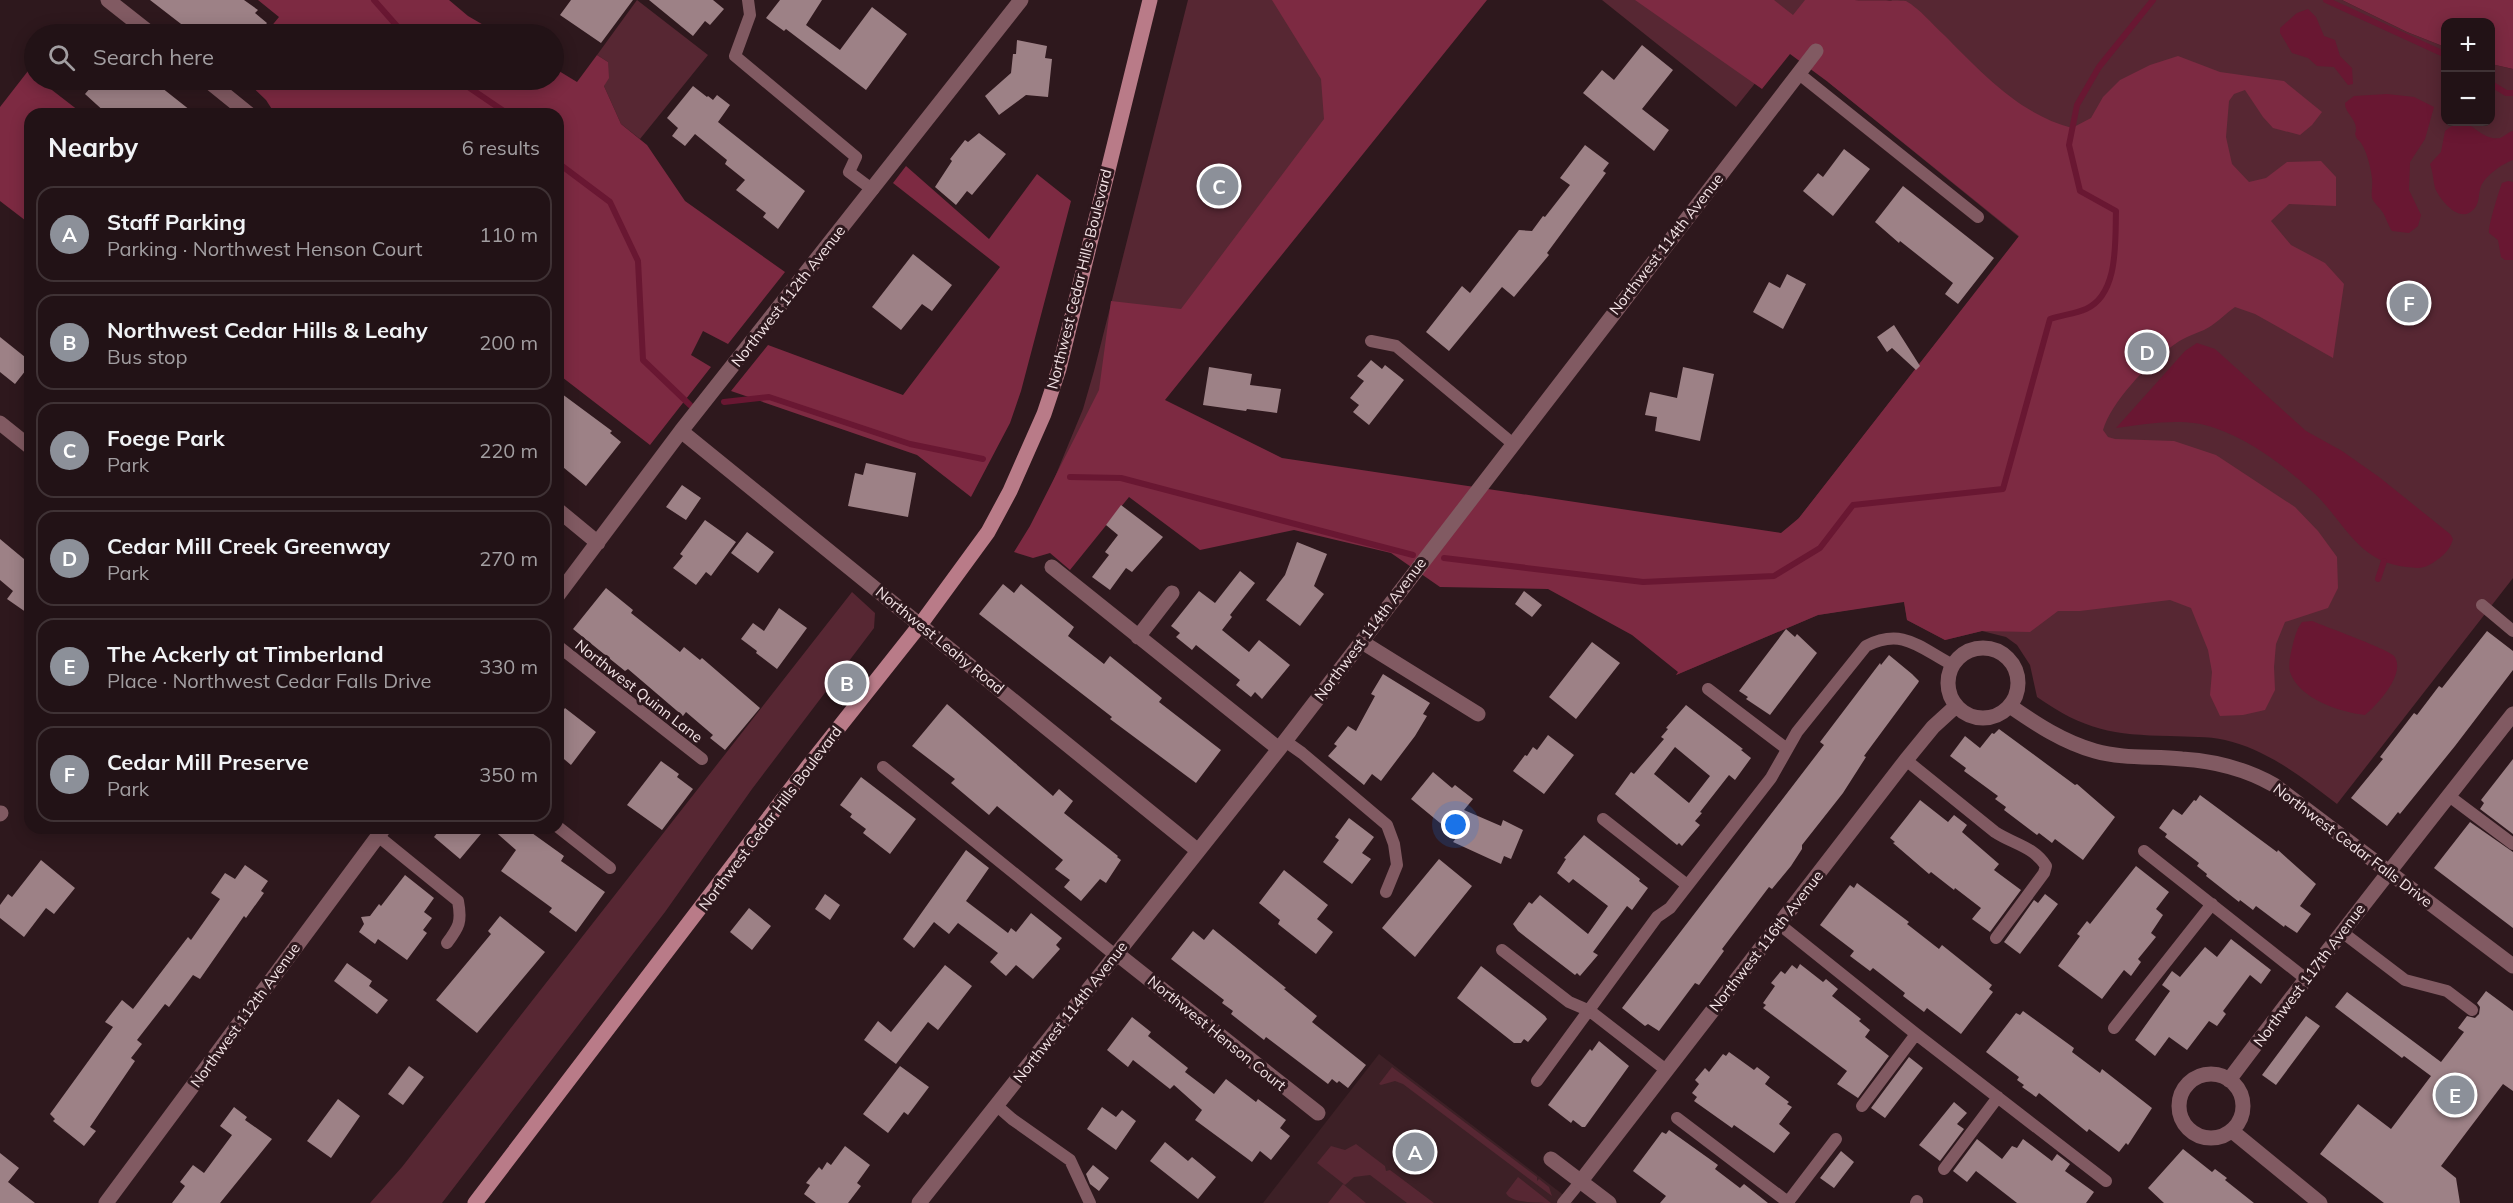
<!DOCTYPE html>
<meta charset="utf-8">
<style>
body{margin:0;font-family:Mulish,sans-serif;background:#2a1b1f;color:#f1f3f6}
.controls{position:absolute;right:18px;top:18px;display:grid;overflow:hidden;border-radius:12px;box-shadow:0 3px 15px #0003}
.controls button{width:54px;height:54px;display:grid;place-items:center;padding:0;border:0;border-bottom:2px solid #3f3235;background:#221216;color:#f1f3f6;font:30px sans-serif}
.you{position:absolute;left:1456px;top:825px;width:21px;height:21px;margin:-15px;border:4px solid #fff;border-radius:50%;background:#1a73e8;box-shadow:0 0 0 9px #1a73e833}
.badge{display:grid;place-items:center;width:39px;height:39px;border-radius:50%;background:#8c9099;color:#fff;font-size:20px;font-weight:700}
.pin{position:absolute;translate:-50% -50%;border:3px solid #fff;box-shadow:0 2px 6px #0006}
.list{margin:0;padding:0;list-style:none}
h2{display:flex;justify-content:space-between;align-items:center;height:78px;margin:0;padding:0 24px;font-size:26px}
h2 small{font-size:20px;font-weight:400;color:#a29ea1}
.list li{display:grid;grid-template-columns:39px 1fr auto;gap:18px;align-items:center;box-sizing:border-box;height:96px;margin:0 12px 12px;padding:0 12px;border:2px solid #3f3235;border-radius:18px}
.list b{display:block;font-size:22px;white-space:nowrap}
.list p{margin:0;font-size:20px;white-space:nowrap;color:#a29ea1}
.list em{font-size:20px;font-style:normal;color:#a29ea1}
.icon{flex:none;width:33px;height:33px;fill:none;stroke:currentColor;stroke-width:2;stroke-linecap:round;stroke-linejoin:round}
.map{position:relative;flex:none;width:2513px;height:1203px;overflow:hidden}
.search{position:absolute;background:#221216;box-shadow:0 3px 15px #0003;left:24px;top:24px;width:540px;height:66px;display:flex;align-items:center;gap:15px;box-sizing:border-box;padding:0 21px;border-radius:33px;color:#a29ea1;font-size:22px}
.panel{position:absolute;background:#221216;box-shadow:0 3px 15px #0003;left:24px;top:108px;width:540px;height:726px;border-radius:18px}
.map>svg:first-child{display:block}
</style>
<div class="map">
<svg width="2513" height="1203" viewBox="0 0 2513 1203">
<rect width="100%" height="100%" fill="#2e181d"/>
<path fill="#3d2026" d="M1379,1054L1574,1203H1263Z"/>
<path fill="#572733" d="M637,0L708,55L640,139L621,124L604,86L608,62L597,55Z
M1188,0H1440L1050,489L1083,409L1094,371Z
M1602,0H1822L1736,107Z
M1892,0H2342L2407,32L2445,47L2446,122H2490L2491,64L2513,69V578L2337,804C2303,778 2268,750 2225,740C2208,736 2189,737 2170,736C2113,735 2084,730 2037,697L2030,665L2017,645L2006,637L1982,631L1945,640L1907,620L1904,601L1818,615L1676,675L2019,237L1828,82Z
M852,592L875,613L874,628L752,789L665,912L442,1203H370L402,1167Z
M1392,1067L1537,1177V1181L1539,1179L1549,1187L1552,1196L1403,1084L1395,1081L1381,1085L1379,1084Z
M1356,1144L1385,1166L1386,1171L1390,1170L1434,1203H1407L1370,1175L1354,1177L1345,1185L1317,1163L1331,1146L1345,1150Z
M1518,1177L1551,1203C1538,1203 1510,1203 1506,1193Z
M1343,1184L1366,1203H1328Z"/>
<path fill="#7d2a42" d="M258,0H449L468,16L499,34H265L279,17Z
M1272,0H1487L1165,400L1282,458L1781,533L1799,518L2019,236L1828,82L1790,54L1762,89L1635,0H1774L1793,15L1805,0C1820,0 1899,0 1906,1C1920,9 1932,24 1944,35C1982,73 2019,114 2072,128L2091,118L2103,97L2120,80L2150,65L2178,56L2220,72L2284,81L2322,112L2312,125L2300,135L2273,128L2263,117L2245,90L2234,94L2229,101L2226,137L2232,164L2249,182L2266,178L2287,162L2321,161L2336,177V206L2289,204L2271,221L2291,245L2325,263L2344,284L2333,358L2255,314L2235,307C2225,314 2215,325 2204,330C2192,335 2182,338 2171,347C2147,365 2112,401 2103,430L2108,437L2115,439L2174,441L2216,455L2295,507L2318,531L2337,557L2338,588L2328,608L2285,622L2276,644L2274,667L2275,690L2265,710L2243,715L2220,716L2210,695L2212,672L2208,650L2191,608L2170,600L2080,611H2058L2030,632L1982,631L1945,640L1907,620L1904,602L1818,615L1676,675L1678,672L1632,635L1548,589L1440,587L1391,553L1294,530L1200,550L1129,497L1070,570L1050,553L1033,558L1014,552L1030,526L1099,390L1111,301L1181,309L1324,119L1321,79Z
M2342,0H2513V69L2491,64L2490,22H2446L2445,47L2407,32Z
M597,55L608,62L609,78L604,86L621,124L647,145L685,201L785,272L728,344L703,331L691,355L711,367L650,445L558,374V114H295L291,111L288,114H275L266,100L245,80H554V68L577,82Z
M28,71L34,76V80H39L83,114H30V224L0,201V107Z
M906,166L989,239L1037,174L1071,201L1021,391L1010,423L971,497L917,455L731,391L768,345L903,395L1000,267L893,183Z"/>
<path fill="#691732" d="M2308,9L2316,17L2324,36L2335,40L2340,56L2352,68L2353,84L2348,85L2334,67L2317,66L2308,58L2292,53L2280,33V28L2297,13Z
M2387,94L2414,97L2434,107L2425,139L2410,162L2409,190L2421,215L2418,226L2409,233L2392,231C2387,224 2386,216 2381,210C2378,206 2374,203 2372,198C2371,192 2373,185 2372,178C2371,168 2365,143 2357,139L2355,134C2360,120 2345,115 2345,103L2354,96Z
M2458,122C2474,122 2482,141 2500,138C2505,136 2508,132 2513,131V160C2502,164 2486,175 2481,186C2478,194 2480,203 2474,209C2460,225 2440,200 2435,188C2433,180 2433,172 2430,164L2441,152L2445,131Z
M2508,181L2513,182V260H2505L2501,257L2498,240L2489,233C2488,226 2499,191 2502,183Z
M2197,343L2215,349L2306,431L2342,451L2379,477L2450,534L2453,539C2450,551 2440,559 2429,565C2421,569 2416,568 2407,567C2357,562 2345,522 2314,493C2286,467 2252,441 2215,428C2184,417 2148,424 2116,428L2185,351Z
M2312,621C2326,627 2388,649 2394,656C2407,673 2377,705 2365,715C2340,712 2299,699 2290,672C2288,663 2291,652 2293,644C2295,636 2297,629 2302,622Z"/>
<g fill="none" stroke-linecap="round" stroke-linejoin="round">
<path stroke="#691732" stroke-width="6" d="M374,0L404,34
M2326,0L2446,55
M458,80L508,114
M2490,83L2506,93H2513
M558,163L610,202L638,261L643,360L690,405
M724,402L769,397L910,444L983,459
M1070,477L1121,478L1413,555
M1444,558L1643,582L1774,576L1820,548L1853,505L2003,489L2050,319C2061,315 2075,314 2086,309C2119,294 2115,241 2116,211L2080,191L2069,145L2077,105L2099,67L2153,0
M2378,579L2384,561"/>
</g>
<path fill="#9d8186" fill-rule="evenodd" d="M150,0H244L258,10L255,13L267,23L258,34H216L204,26L197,34H194Z
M571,0H633L601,43L560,15Z
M649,0H713L724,9L710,25L705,21L693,36Z
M780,0H822L806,25L840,50L872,7L907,34L866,90L786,29L784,31L766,18Z
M1017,40L1047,46L1045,58L1052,59L1048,97L1026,95L999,115L985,96L1011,73L1013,54H1016Z
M1642,45L1673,70L1642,109L1669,130L1654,151L1583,93L1602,70L1614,80Z
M97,80H152L195,114H107L85,94Z
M693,86L707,97L708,96L713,100L717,95L730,105L718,122L805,191L778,229L763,217L766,213L736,190L745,180L725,164L727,160L695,134L685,146L672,136L678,128L667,118Z
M979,133L1006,154L972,195L967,191L956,205L935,187L952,161L950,159L965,140L968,142Z
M1585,145L1609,163L1603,171L1606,173L1547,253L1549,255L1514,297L1502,287L1449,351L1426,332L1462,286L1470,293L1519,230L1532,231L1543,216L1545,217L1570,185L1560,178Z
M1844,149L1870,169L1833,216L1803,191L1818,173L1823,177Z
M1903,186L1994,258L1958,304L1945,294L1953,283L1900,241L1899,243L1875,222Z
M913,254L952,285L932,311L922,304L901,330L872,307Z
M1787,274L1806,284L1783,329L1753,312L1769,282L1780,288Z
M1894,325L1920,366L1916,370L1892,348L1887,352L1877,337Z
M0,337L30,361V365L15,384L0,372Z
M1371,360L1382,369L1385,365L1404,380L1369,425L1353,412L1359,405L1350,398L1364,381L1357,376Z
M1209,367L1252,374L1250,385L1281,389L1277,413L1247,409L1246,411L1203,405Z
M1683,367L1714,374L1700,441L1655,431L1657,417L1645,415L1650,392L1677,398Z
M558,391L612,431L610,433L621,442L586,486L558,463Z
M866,463L916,473L908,517L848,506L855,473L863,475Z
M682,485L701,498L686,520L666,507Z
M1121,505L1163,537L1132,572L1126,568L1110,590L1092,577L1109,555L1105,552L1118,535L1106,525Z
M705,520L736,542L711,576L706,572L696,585L673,568L683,556L680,554Z
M747,532L774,552L758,573L731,553Z
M0,539L30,564V615L7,599L13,591L0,580Z
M1297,542L1327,554L1314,586L1324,594L1300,626L1266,600L1285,575Z
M1240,571L1255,583L1230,615L1232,617L1222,630L1249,652L1259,640L1290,665L1262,699L1255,692L1251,697L1236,685L1240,680L1196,645L1192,650L1176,637L1180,633L1171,626L1199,591L1215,603Z
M1003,584L1014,593L1021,584L1074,627L1068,636L1104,664L1110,656L1162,698L1159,702L1221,750L1196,783L1110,719L1112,717L979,614Z
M606,588L633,610L631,613L680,652L684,647L700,660L702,658L760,708L725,750L710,738L713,735L686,712L683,716L628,669L625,671L573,629Z
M1524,591L1542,605L1532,617L1515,604Z
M779,608L807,628L777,669L756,653L757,651L741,639L753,623L764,631Z
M1786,629L1795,637L1797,634L1817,653L1770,715L1746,699L1748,697L1739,691Z
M2487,631L2513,651V670L2455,746L2400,814L2398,812L2387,826L2351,798L2383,759L2380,757L2414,713L2417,715L2439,686L2442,688Z
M1592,642L1620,663L1576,719L1549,697Z
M1889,655L1912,674L1919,681L1918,683L1864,756L1866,757L1843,793L1802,845V849L1791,866L1772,889L1769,887L1722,949L1724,951L1699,985L1695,983L1659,1031L1648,1024L1645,1026L1622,1008L1824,745L1820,742L1880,663L1881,665Z
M1383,674L1430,703L1423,714L1427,716L1415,736L1381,781L1372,774L1364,785L1328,756L1337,746L1334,744L1348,726L1356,731L1375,696L1371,694Z
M947,704L1053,796L1059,789L1073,801L1064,813L1118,856L1117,857L1121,860L1106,883L1100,879L1081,901L1064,887L1070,880L1055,869L1063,860L997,806L989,815L951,783L955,779L912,746Z
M1686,705L1743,749L1741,750L1751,758L1735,780L1729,775L1700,812L1702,813L1695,821L1700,825L1682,846L1679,843L1677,845L1615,794L1631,772L1634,774L1664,739L1661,737L1668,729L1666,728ZM1675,747L1710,776L1689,803L1654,774Z
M565,708L596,732L571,765L558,754V717Z
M1999,729L2075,785L2077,784L2115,817L2083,860L2055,839L2052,843L2039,833L2037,835L2004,810L2006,807L1995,799L1998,796L1964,771L1966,768L1950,756L1965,736L1980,748L1992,733L1994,734Z
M1548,735L1574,755L1544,794L1513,771L1525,755L1527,756L1533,747L1537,750Z
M2513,759V834L2480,809L2484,803L2481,800Z
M661,761L679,774L677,777L693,789L662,830L627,805Z
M1433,772L1452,788L1455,785L1473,799L1464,810L1501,826L1503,820L1523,830L1511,859L1504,856L1501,864L1453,842L1457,837L1411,799Z
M861,777L916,819L890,854L863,833L866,829L850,817L852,814L840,805Z
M2200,795L2277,852L2278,850L2316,884L2300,906L2311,914L2297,933L2285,925L2284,927L2256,906L2253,910L2240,900L2239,902L2206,876L2207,874L2197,866L2199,863L2165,837L2167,834L2159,828L2173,809L2182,815L2194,800L2196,801Z
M1920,800L1948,822L1954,815L1967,825L1962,832L1999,864L1994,870L2021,890L1990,932L1972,919L1981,908L1955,888L1954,890L1931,872L1929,874L1893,843L1895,842L1890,838Z
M1349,818L1374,837L1362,853L1371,859L1352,884L1323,862L1339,840L1335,837Z
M2470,822L2513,852V928L2434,868Z
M441,828H486L460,859L434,837Z
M491,828H525L564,856L561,861L605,892L576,932L549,912L552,908L501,871L516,850Z
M1584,835L1640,879L1639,881L1648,888L1632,910L1627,906L1593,952L1598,955L1580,976L1577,973L1575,975L1518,931L1513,924L1529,902L1532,904L1540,895L1588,934L1608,906L1573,879L1569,883L1557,873L1566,859L1564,858Z
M966,850L989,868L966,901L1008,933L1011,928L1016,932L1031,913L1062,938L1056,945L1060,949L1033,979L1016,965L1006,976L990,962L998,953L958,923L949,934L934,922L914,948L903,939Z
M1439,859L1472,886L1415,957L1382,928Z
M41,860L75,888L54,914L46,908L24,937L0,918V905L8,894L12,897Z
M245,865L268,881L261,891L264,893L246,918L244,916L200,979L193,975L169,1007L165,1004L137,1040L142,1044L131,1058L135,1061L90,1127L96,1131L84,1146L53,1121L55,1119L50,1114L113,1027L105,1022L122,1000L133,1009L188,937L191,940L220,899L211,893L225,873L235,879Z
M2136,866L2169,892L2156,909L2163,915L2151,933L2156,937L2138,959L2141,962L2131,976L2124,970L2102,999L2058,966L2080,936L2077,934L2087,921L2090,924Z
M1284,870L1328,905L1317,919L1333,932L1316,954L1278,924L1280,920L1259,903Z
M405,875L434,898L424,912L432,918L423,930L427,933L407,960L378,939L375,944L359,932L364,924L361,917L370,916L379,904L381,906Z
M1857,883L1909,922L1907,924L1939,949L1942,945L1992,985L1989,989L1993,992L1961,1034L1927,1008L1924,1012L1903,996L1905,993L1873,968L1870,971L1850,956L1854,951L1820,925L1850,885L1854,888Z
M825,894L840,905L830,920L815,909Z
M2045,894L2058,904L2020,954L2004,942L2034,900L2038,903Z
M749,908L771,926L752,950L730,932Z
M500,916L545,952L477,1033L436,1000L491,934L488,931Z
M1213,929L1286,988L1284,989L1317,1016L1312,1022L1366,1065L1348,1088L1339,1081L1337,1083L1332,1079L1328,1084L1266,1037L1264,1040L1231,1014L1233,1011L1222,1003L1224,1000L1171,959L1193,931L1204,940Z
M2231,939L2271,970L2261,984L2250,975L2223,1011L2226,1014L2217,1026L2209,1021L2187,1050L2169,1037L2155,1056L2135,1040L2170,991L2162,985L2172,971L2180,977L2205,947L2217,957Z
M347,963L372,981L369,986L388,1000L377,1014L334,981Z
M1800,964L1823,982L1826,979L1838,989L1832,996L1861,1019L1859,1021L1870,1030L1865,1037L1889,1056L1858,1098L1837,1084L1847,1071L1763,1008L1766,1005L1763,1003L1775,986L1771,983L1781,971L1785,974L1792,965L1797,969Z
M945,965L972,986L938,1030L928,1022L896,1064L864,1040L878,1021L891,1032Z
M1481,966L1545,1016L1547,1019L1528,1042L1524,1039L1521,1043H1514L1457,998Z
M2486,991L2513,1011V1091L2503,1084L2441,1166L2456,1178L2460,1203H2384L2320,1154L2358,1104L2391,1129L2431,1076L2404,1056L2402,1058L2335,1007L2347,992L2441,1062L2464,1032L2458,1028L2467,1016L2475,1018L2479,1014L2480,1007L2477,1003Z
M2023,1011L2074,1048L2072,1052L2100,1073L2102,1069L2152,1108L2128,1145L2126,1143L2119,1152L2089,1129L2087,1132L2039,1093L2036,1097L2022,1087L2024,1085L2017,1080L2019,1077L1986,1052L2016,1013L2020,1015Z
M2306,1016L2320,1026L2276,1085L2262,1075Z
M1132,1017L1151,1032L1148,1036L1188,1068L1185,1072L1214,1094L1226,1079L1256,1102L1258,1099L1286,1120L1280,1128L1290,1136L1271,1160L1260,1151L1252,1162L1195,1120L1202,1110L1174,1085L1170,1089L1133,1060L1128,1067L1107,1050Z
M1599,1041L1629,1066L1585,1127H1582L1573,1120L1571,1123L1548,1105L1590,1049L1592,1051Z
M1729,1052L1754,1070L1757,1067L1770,1077L1765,1084L1789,1102L1787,1104L1792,1107L1779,1124L1790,1133L1774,1153L1734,1125L1732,1128L1694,1101L1697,1097L1692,1093L1699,1084L1695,1080L1705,1068L1709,1072L1723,1054L1726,1056Z
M1909,1057L1923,1068L1885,1118L1871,1108Z
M409,1066L424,1077L403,1105L388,1094Z
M900,1066L929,1087L908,1115L904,1112L888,1133L863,1114Z
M338,1099L360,1116L331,1158L307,1141Z
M1954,1102L1967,1113L1957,1124L1964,1129L1940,1161L1919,1145Z
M234,1107L247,1117L245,1120L272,1139L220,1203H172L185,1186L180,1182L193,1165L204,1173L232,1135L220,1126Z
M1102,1107L1116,1117L1122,1110L1136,1121L1116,1150L1087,1129Z
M1669,1130L1718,1165L1715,1169L1740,1188L1744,1184L1768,1203H1660L1666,1196L1633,1171L1662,1132L1666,1134Z
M1977,1139L2002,1159L2012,1146L2017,1148L2023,1139L2052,1161L2057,1154L2070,1164L2065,1171L2094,1192L2086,1203H2017L1976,1171L1967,1182L1953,1171Z
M1165,1142L1188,1161L1192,1157L1216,1177L1198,1199L1150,1161Z
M845,1146L870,1165L857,1183L861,1186L848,1203H816L804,1194L810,1185L806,1183L819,1167L822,1170L827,1162L831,1165Z
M2183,1149L2212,1172L2215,1169L2227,1178L2225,1180L2254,1203H2164L2148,1188Z
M1841,1151L1854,1162L1834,1188L1820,1178Z
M0,1153L19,1168L8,1182L35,1203H0Z
M1093,1165L1109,1178L1099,1191L1090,1184L1086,1174Z"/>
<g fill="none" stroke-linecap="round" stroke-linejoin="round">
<path stroke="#815a62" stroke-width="12" d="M748,0L750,15L735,56L856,157L849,172L873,190
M1798,73L1978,217
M1371,341L1396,346L1512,443
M2482,605L2513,631
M558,646L702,759
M1708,689L1787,749
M1285,741L1302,753L1387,825L1394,844L1397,865L1386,892
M1906,760L1995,832C2013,844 2033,846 2046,866L2044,873L1996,938
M883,767L1115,955
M2449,796L2513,844
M1603,819L1687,885
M558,827L610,868
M378,836L458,901C462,922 459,927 447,943
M2144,851L2306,979
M1779,924L1916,1034L2106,1181
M2342,932L2405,980L2447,991L2472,1010
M1502,950L1569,1002L1590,1011L1666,1070
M2114,1028L2212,904
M1537,1081L1657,917L1670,908L1771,778L1797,732L1866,646C1903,627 1920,648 1953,665
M996,1105L1012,1119L1070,1160L1090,1203
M1862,1106L1916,1034
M1677,1118L1789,1203
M1944,1169L1998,1097
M1788,1202L1836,1139
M1563,1203L1581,1181
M1916,1203L1917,1201"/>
<path stroke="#815a62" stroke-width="15" d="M108,0L151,34
M207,80L249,114
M0,423L30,447
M681,431L1197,850
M558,510L598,543
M1052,567L1279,749
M558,595L681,431L1021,0
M1138,637L1172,593
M1362,642L1478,714
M1948 683a35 35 0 1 1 70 0a35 35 0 1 1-70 0Z
M2010,706C2036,724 2063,742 2095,751C2123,759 2153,756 2182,759C2214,761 2246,769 2274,785L2513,966
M0,814L1,813
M1116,953L1318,1113
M2179 1106a32 32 0 1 1 64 0a32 32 0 1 1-64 0Z
M2229,1080C2322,956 2418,835 2513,714
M2232,1131L2320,1203
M1551,1159L1609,1203
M1581,1181L1906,760L1933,727L1956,706
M106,1203L384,828
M919,1203L1279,749L1816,51"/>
<path stroke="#b97b88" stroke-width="15" d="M475,1203L809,765L920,625L988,532L1010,491L1044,414L1059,369L1150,0"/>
</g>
<g text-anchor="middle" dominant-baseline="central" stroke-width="6" stroke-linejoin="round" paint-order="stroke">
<g font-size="15" fill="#f3e3e6" stroke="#2e181d">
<text transform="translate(1666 244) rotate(-52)">Northwest 114th Avenue</text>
<text transform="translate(1079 279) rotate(-76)">Northwest Cedar Hills Boulevard</text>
<text transform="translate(788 296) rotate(-52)">Northwest 112th Avenue</text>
<text transform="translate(1370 629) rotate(-53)">Northwest 114th Avenue</text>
<text transform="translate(940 640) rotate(39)">Northwest Leahy Road</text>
<text transform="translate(639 691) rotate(38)">Northwest Quinn Lane</text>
<text transform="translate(770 818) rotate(-53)">Northwest Cedar Hills Boulevard</text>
<text transform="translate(2353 845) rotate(37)">Northwest Cedar Falls Drive</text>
<text transform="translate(1766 941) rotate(-52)">Northwest 116th Avenue</text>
<text transform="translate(2309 975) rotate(-53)">Northwest 117th Avenue</text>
<text transform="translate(1070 1012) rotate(-52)">Northwest 114th Avenue</text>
<text transform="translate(245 1015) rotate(-54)">Northwest 112th Avenue</text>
<text transform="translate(1217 1033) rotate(39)">Northwest Henson Court</text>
</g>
</g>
</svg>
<div class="controls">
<button>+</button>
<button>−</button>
</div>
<div class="you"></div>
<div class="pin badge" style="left:1415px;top:1152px">A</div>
<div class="pin badge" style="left:847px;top:683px">B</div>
<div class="pin badge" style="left:1219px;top:186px">C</div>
<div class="pin badge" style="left:2147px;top:352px">D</div>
<div class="pin badge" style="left:2455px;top:1095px">E</div>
<div class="pin badge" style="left:2409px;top:303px">F</div>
<div class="search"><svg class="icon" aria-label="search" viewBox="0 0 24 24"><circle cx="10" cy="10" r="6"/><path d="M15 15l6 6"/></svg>Search here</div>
<section class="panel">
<h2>Nearby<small>6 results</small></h2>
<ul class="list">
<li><span class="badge">A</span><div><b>Staff Parking</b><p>Parking · Northwest Henson Court</p></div><em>110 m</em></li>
<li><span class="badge">B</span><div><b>Northwest Cedar Hills &amp; Leahy</b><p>Bus stop</p></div><em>200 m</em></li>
<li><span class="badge">C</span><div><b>Foege Park</b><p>Park</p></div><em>220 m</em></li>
<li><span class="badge">D</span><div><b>Cedar Mill Creek Greenway</b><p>Park</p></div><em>270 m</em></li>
<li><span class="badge">E</span><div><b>The Ackerly at Timberland</b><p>Place · Northwest Cedar Falls Drive</p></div><em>330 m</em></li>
<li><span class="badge">F</span><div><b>Cedar Mill Preserve</b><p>Park</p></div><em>350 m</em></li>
</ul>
</section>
</div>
